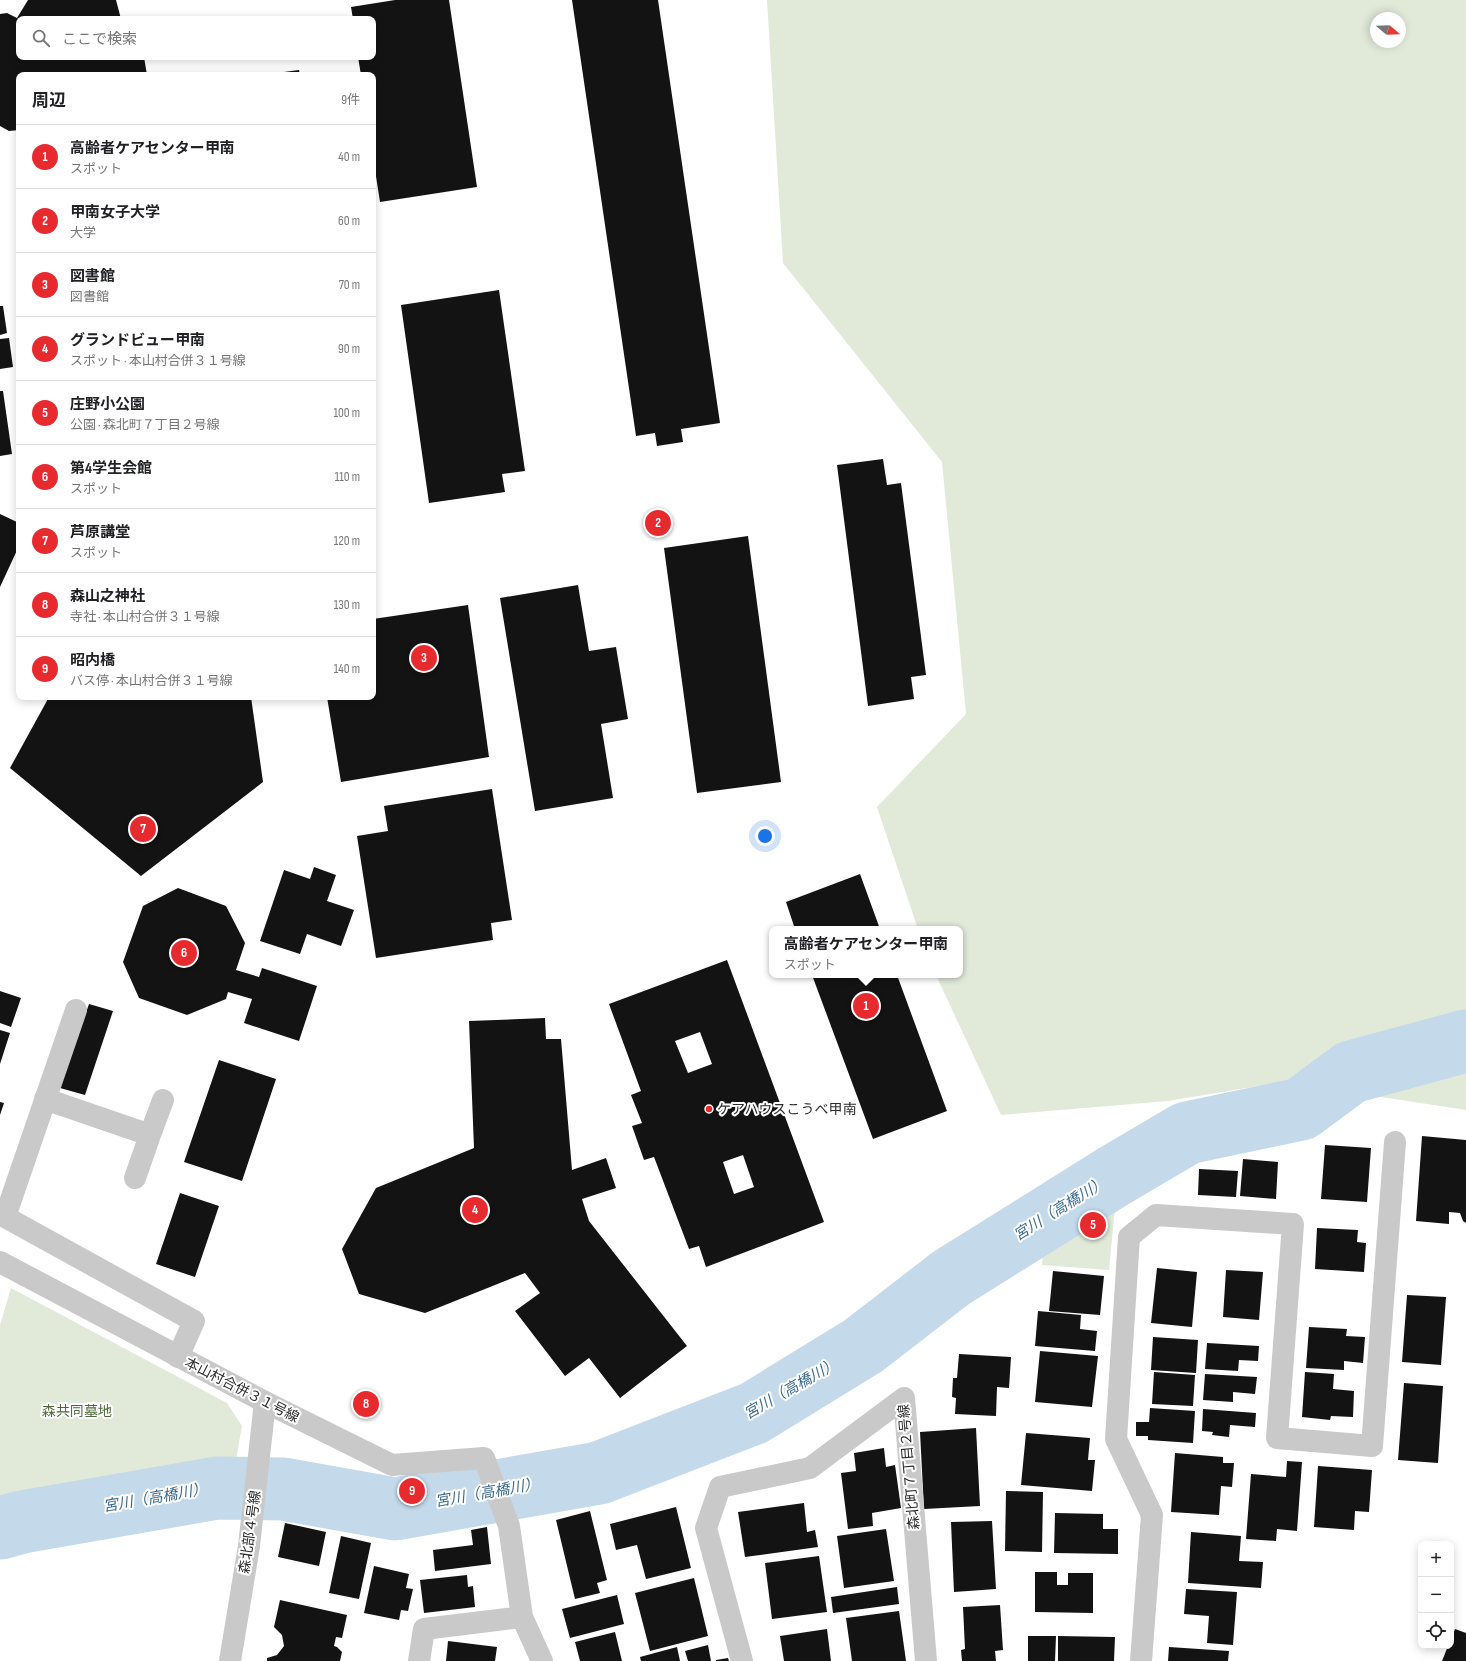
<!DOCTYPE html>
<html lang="ja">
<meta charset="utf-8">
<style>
body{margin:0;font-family:"Sofia Sans Condensed","Noto Sans JP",sans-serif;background:#f6f6f6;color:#202124}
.controls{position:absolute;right:12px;bottom:12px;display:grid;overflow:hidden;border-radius:8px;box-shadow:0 2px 10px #0003}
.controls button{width:36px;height:36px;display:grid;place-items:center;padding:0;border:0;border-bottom:1px solid #e0e0e0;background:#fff;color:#202124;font:20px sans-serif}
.compass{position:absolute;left:1370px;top:12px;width:36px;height:36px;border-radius:50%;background:#fff;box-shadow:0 2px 10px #0003;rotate:109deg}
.you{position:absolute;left:765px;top:836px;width:14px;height:14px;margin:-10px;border:3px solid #fff;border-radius:50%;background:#1a73e8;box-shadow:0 0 0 6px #1a73e833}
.badge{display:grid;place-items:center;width:26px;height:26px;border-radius:50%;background:#e72a2e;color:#fff;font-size:13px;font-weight:700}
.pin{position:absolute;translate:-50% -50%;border:2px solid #fff;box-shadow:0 1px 4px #0006}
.popup{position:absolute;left:769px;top:926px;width:194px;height:52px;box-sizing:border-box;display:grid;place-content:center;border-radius:8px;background:#fff;filter:drop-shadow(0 1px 3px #0005);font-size:13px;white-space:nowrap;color:#757577}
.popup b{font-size:15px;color:#202124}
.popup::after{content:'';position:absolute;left:50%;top:100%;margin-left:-8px;border:8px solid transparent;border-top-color:#fff}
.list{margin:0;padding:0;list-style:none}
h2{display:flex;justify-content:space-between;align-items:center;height:52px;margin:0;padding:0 16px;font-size:17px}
h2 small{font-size:13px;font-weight:400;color:#757577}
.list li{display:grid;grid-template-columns:26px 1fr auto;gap:12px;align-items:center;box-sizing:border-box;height:64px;padding:0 16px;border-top:1px solid #e0e0e0}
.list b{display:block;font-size:15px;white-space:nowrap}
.list p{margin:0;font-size:13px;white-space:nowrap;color:#757577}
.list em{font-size:13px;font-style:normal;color:#757577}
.icon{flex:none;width:22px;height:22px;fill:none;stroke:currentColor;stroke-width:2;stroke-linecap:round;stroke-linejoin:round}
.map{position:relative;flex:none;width:1466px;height:1661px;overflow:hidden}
.search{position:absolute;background:#fff;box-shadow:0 2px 10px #0003;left:16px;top:16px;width:360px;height:44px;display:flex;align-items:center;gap:10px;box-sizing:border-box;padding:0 14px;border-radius:8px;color:#757577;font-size:15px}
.panel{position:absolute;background:#fff;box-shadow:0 2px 10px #0003;left:16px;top:72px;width:360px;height:628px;border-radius:8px}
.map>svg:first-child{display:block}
</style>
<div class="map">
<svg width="1466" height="1661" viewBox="0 0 1466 1661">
<rect width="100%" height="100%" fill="#fff"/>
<path fill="#e1ead9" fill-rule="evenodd" d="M767,0H1466V1110L1283,1082L1168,1101L1001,1115L936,975H960V929H918L877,807L966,714L942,462L783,263ZM1376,18H1400V42H1376Z
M1100,1207L1115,1208L1109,1270L1042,1265L1044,1241Z
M11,1288L227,1403L242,1426L235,1465L133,1478L0,1506V1325Z"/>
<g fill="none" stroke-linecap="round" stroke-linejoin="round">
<path stroke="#c4daeb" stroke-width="63" d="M0,1528L22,1522L217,1488L283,1489L395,1509L599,1473L754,1413L863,1346L951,1278L1114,1176L1187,1133L1301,1109L1351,1072L1466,1041"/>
</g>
<path fill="#131313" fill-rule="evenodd" d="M28,0H116L121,19H19V57H144L147,75H19V130L9,131L0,126V14L7,13L17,18Z
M395,0H449L477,187L380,202L373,157V75H361L358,57H373V19H353L351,7Z
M572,0H658L720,423L681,429L683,442L657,446L655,433L636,436Z
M299,70L300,75H269V74Z
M499,290L525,471L502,474L505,492L429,503L401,305Z
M0,306H3L7,333L0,335Z
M9,338L13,367L0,369V339Z
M0,391H3L12,454L0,456Z
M883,459L887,485L901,483L926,675L911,677L914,699L868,706L837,465Z
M0,514L19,523V546L0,587Z
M748,536L781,782L697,793L664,548Z
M578,585L589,651L616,647L628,719L601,724L613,798L535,811L500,598Z
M468,605L489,757L341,782L327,697H373V619Z
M49,697H251L263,782L141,876L10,768Z
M492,789L512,920L491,923L493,940L376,958L357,836L388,831L384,806Z
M314,867L336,875L327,901L354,910L341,946L307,934L300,954L260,941L284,870L310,879Z
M860,874L880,929H795L786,902Z
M178,888L226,906L245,943L236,970L259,977L262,968L317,986L299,1041L244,1023L252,999L228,992L226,999L187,1015L139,998L123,962L143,906Z
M727,960L824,1222L706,1267L699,1246L689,1249L654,1157L644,1160L632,1126L642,1123L631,1095L641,1091L609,1004ZM700,1032L712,1064L688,1073L675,1041ZM743,1155L754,1187L734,1194L723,1162Z
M812,975H897L947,1111L873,1139Z
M0,991L21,998L11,1027L0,1023Z
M89,1004L113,1011L85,1095L60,1088Z
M545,1018L546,1039H561L572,1170L606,1158L616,1188L582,1199L589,1221L687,1346L620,1398L589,1358L565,1376L515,1311L540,1293L525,1273L425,1313L359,1294L342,1249L376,1188L474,1148L469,1021Z
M0,1030L10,1033L0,1064Z
M219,1060L276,1079L242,1181L184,1162Z
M0,1102L4,1103L0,1115Z
M1422,1136L1466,1140V1223L1463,1221L1460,1213L1449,1212V1224L1416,1221Z
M1325,1145L1371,1148L1367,1202L1321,1199Z
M1243,1159L1278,1162L1276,1199L1240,1196Z
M1199,1169L1238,1171L1236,1197L1198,1195Z
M180,1193L219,1206L195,1277L156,1264Z
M1317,1228L1358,1230L1357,1242L1366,1243L1364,1272L1315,1269Z
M1157,1268L1197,1272L1192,1327L1151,1323Z
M1226,1270L1263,1272L1259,1320L1223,1317Z
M1053,1271L1104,1276L1100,1315L1049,1311Z
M1407,1295L1446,1297L1441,1365L1402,1362Z
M1038,1311L1081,1315L1080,1329L1097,1331L1095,1351L1035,1346Z
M1309,1327L1347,1329L1346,1336L1365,1337L1363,1363L1344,1361V1370L1306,1368Z
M1153,1337L1198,1340L1196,1373L1151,1370Z
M1207,1343L1259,1346L1258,1361L1239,1360L1238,1371L1205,1369Z
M1040,1351L1098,1356L1092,1407L1035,1402Z
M959,1354L1011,1357L1009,1388L997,1387L996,1416L955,1414L956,1398L952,1397L953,1378H957Z
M1154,1372L1195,1375L1193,1406L1152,1404Z
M1305,1372L1334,1374L1333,1389L1354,1391L1353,1417L1331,1416L1330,1420L1302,1417Z
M1205,1374L1257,1377L1255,1394L1233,1392V1402L1203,1400Z
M1404,1383L1443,1386L1438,1463L1398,1460Z
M362,1394L376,1400L370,1414L356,1408Z
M1150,1408L1195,1411L1193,1443L1148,1440V1436H1136V1422H1149Z
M1203,1409L1256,1413L1255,1427L1230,1425L1229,1437L1212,1435L1213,1432L1202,1431Z
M976,1428L980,1506L924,1509L920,1432Z
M1026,1433L1090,1438L1088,1460H1095L1092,1491L1021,1485Z
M884,1448L886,1467L895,1465L901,1508L872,1513L873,1526L848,1529L841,1473L856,1471L854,1453Z
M1175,1453L1223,1457V1463H1234L1232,1487L1221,1486L1219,1515L1171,1512Z
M1287,1461L1302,1462L1297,1531L1277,1529L1276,1541L1246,1539L1251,1474L1286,1477Z
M1318,1466L1372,1470L1369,1512L1355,1511L1354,1530L1314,1527Z
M1006,1491L1043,1492L1042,1552L1005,1551Z
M804,1503L807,1532L815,1530L818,1547L745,1557L738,1512Z
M676,1507L691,1568L646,1579L637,1545L616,1550L610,1524Z
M590,1511L607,1580L597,1583L600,1593L575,1599L556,1520Z
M1055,1513L1103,1514V1529H1118V1554L1054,1553Z
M992,1521L996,1589L954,1592L951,1522Z
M285,1523L326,1532L319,1566L278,1557Z
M487,1527L491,1564L435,1571L433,1550L473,1545L471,1530Z
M886,1529L894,1581L844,1588L837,1536Z
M1191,1532L1241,1536L1239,1561L1263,1562L1261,1588L1188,1583Z
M341,1536L371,1543L359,1599L329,1593Z
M819,1556L827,1612L772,1619L765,1563Z
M374,1566L409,1574L406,1588L413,1589L408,1611L401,1610L399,1620L364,1613Z
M1035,1572H1057V1585H1068V1573H1093V1613L1035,1612Z
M467,1575L468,1587L473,1586L475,1607L424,1613L420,1580Z
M694,1578L708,1636L650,1651L635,1593Z
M897,1587L899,1604L833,1613L831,1597Z
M1186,1589L1237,1592L1233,1645L1207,1643L1209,1616L1184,1614Z
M617,1595L624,1624L570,1638L562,1609Z
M280,1600L347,1615L342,1638L336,1637L334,1646L337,1647L342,1652L340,1661H267V1658L277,1655L284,1646L282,1635L274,1627Z
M1000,1605L1003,1650L995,1651L996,1661H962L961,1650L965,1649L963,1607Z
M899,1611L906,1661H852L846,1618Z
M827,1629L831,1661H784L780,1636Z
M1455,1629L1466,1633V1661H1442L1448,1646H1451V1640Z
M615,1632L622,1661H580L575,1642Z
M1028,1636H1056L1055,1661H1028Z
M1058,1636L1115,1637L1114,1661H1058Z
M448,1641L497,1647L495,1661H446Z
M708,1645L711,1661H688L685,1651Z
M677,1647L680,1661H641L640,1657Z
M1169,1647L1229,1651L1228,1661H1168Z
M728,1658L729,1661H716V1660Z"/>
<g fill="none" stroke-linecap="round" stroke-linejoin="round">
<path stroke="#c9c9c9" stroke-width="22" d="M76,1010L5,1217L194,1321L178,1357
M45,1099L150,1135
M135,1178L150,1135L163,1100
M265,1402L392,1465L484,1458L509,1526L522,1617L542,1661
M419,1661L424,1629L522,1617
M742,1661L706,1528L720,1487L810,1468L904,1398L926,1661
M1141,1661L1152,1515L1116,1439L1129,1237L1156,1215L1293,1224L1277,1438L1372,1446L1395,1142"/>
<path stroke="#c9c9c9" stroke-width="22" d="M0,1262L265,1402L249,1546L230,1661"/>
</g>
<circle fill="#e72a2e" stroke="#fff" stroke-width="1.5" cx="709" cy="1109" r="4"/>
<g text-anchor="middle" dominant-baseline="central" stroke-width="4" stroke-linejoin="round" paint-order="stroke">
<g font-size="14" fill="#2c2c2c" stroke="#fff" text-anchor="start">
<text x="717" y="1109">ケアハウスこうべ甲南</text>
</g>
<g font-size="14" fill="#2c2c2c" stroke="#fff">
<text transform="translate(242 1390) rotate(27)">本山村合併３１号線</text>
<text transform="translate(909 1467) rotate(-95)">森北町７丁目２号線</text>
<text transform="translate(250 1532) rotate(-82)">森北部４号線</text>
</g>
<g font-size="14" fill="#4d6839" stroke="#fff">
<text x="77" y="1411">森共同墓地</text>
</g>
<g font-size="15" font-style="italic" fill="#3a698e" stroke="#fff">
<text transform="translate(1060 1209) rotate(-32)">宮川（高橋川）</text>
<text transform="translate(791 1389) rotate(-30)">宮川（高橋川）</text>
<text transform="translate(487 1493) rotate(-10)">宮川（高橋川）</text>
<text transform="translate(155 1498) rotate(-10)">宮川（高橋川）</text>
</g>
</g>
</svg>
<div class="controls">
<button>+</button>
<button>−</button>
<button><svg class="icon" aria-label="locate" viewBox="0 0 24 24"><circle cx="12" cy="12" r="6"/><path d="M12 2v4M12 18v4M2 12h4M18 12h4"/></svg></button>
</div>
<svg class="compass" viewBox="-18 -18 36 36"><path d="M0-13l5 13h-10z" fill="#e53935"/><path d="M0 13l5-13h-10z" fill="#757577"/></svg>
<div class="you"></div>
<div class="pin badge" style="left:866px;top:1006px">1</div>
<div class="popup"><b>高齢者ケアセンター甲南</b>スポット</div>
<div class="pin badge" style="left:658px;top:523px">2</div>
<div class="pin badge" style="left:424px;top:658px">3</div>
<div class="pin badge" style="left:475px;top:1210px">4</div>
<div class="pin badge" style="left:1093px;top:1225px">5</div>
<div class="pin badge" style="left:184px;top:953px">6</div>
<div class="pin badge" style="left:143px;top:829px">7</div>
<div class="pin badge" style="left:366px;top:1404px">8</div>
<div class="pin badge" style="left:412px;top:1491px">9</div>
<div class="search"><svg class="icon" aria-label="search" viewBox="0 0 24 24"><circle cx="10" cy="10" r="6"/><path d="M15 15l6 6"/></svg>ここで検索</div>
<section class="panel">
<h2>周辺<small>9件</small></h2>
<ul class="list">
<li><span class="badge">1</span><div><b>高齢者ケアセンター甲南</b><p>スポット</p></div><em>40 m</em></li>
<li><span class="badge">2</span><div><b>甲南女子大学</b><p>大学</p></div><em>60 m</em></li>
<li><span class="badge">3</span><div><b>図書館</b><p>図書館</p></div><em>70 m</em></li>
<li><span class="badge">4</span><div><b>グランドビュー甲南</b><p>スポット · 本山村合併３１号線</p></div><em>90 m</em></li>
<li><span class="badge">5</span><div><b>庄野小公園</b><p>公園 · 森北町７丁目２号線</p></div><em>100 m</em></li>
<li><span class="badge">6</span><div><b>第4学生会館</b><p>スポット</p></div><em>110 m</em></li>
<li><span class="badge">7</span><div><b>芦原講堂</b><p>スポット</p></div><em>120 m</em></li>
<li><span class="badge">8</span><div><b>森山之神社</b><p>寺社 · 本山村合併３１号線</p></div><em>130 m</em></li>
<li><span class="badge">9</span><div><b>昭内橋</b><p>バス停 · 本山村合併３１号線</p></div><em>140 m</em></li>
</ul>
</section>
</div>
